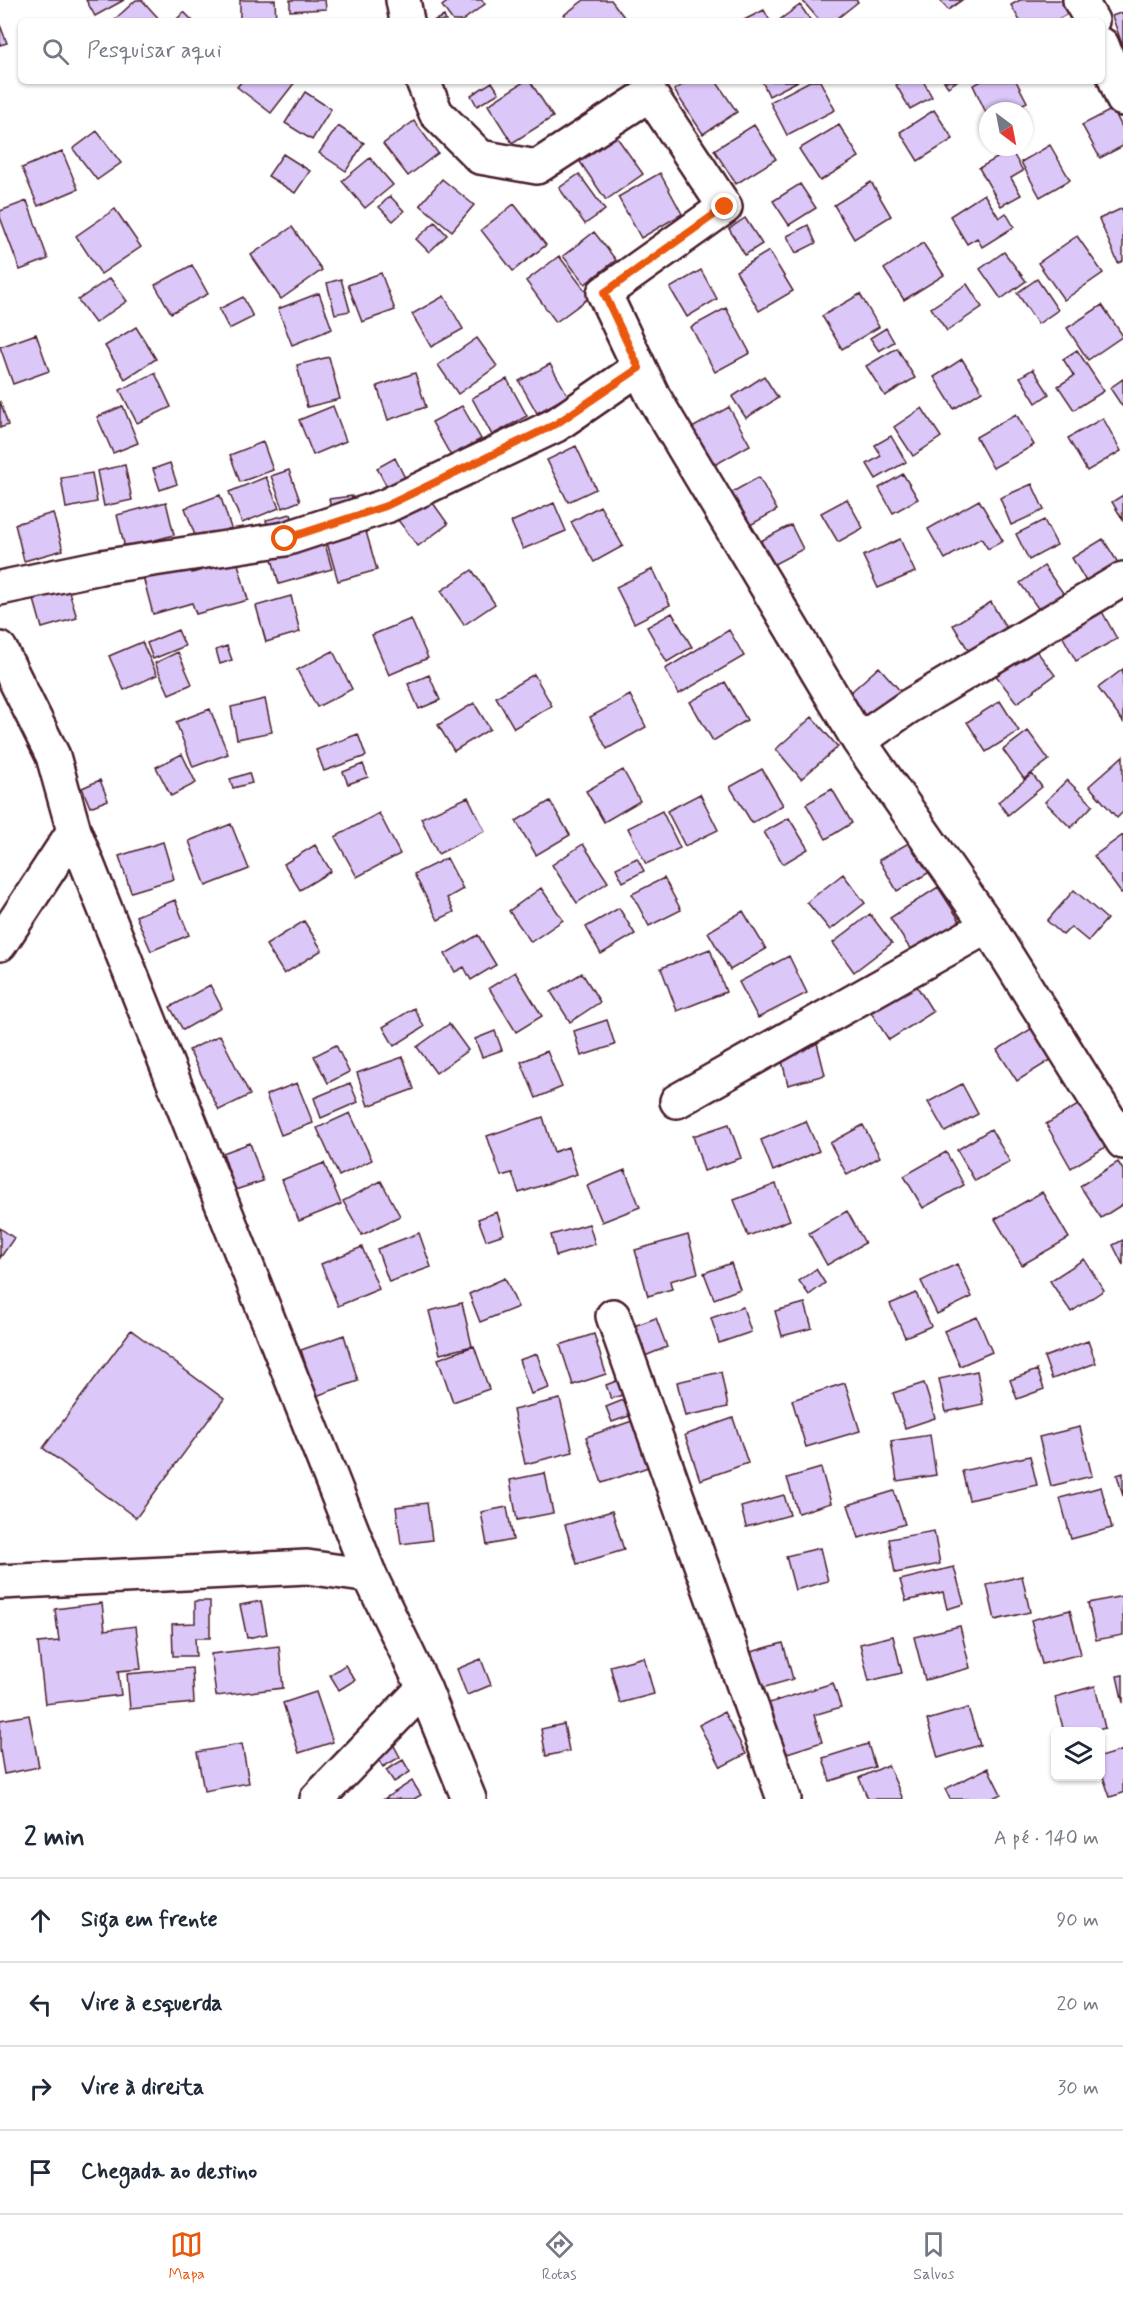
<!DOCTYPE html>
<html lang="pt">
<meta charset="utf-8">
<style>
body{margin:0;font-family:Mynerve,sans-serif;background:#f6f6f7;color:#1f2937}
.controls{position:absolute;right:18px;bottom:18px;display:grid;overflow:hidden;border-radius:9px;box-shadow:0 2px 4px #0004}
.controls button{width:54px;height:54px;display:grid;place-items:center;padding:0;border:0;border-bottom:2px solid #e0e1e3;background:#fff;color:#1f2937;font:30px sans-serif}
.compass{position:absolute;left:979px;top:102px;width:54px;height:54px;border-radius:50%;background:#fff;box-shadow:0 2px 4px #0004;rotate:148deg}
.stop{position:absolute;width:18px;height:18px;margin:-14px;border:4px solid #ea580c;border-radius:50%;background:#fff}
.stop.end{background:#ea580c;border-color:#fff;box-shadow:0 2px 6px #0008}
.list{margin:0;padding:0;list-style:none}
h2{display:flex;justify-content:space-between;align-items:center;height:78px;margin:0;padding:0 24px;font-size:26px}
h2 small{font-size:20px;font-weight:400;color:#747a83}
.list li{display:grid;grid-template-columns:39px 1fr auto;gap:18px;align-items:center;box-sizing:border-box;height:84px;padding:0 24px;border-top:2px solid #e0e1e3}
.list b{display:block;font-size:22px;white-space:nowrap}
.list em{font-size:20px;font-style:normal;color:#747a83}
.icon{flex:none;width:33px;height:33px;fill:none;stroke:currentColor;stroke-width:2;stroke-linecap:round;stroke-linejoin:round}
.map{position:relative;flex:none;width:1123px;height:1799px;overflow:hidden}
.search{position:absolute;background:#fff;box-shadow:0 2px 4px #0004;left:18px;right:18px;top:18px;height:66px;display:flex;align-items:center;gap:15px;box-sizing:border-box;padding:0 21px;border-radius:9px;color:#747a83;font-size:22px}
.sheet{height:414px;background:#fff}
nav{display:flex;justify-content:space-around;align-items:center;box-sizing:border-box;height:84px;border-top:2px solid #e0e1e3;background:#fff;font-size:16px;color:#747a83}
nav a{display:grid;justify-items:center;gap:3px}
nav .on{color:#ea580c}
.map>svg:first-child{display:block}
</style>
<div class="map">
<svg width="1123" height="1799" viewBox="0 0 1123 1799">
<rect width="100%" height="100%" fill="#fff"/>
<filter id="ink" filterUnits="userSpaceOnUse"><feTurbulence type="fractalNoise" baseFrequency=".0167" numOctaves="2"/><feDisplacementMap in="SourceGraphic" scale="12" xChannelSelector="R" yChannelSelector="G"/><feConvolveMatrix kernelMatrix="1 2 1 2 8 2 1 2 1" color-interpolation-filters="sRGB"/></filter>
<g filter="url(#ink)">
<path fill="#dbc7f8" stroke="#4a1f2b" stroke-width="1.5" d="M86,0H124L95,16Z
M136,0H142L161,21H113Z
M240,0H275L276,21H240Z
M290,0H325L326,9L290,11Z
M450,0H482L485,4L462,21H453L442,6Z
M584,0H611L624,17L620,21H569L564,15Z
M802,0H856L858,2L834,21H820Z
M940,0H962L948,10Z
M1020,0H1065L1071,12L1055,21H1020L1011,5Z
M800,5L811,21H778Z
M764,10L770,21H742Z
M184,12L193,21H175Z
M1123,12V47L1112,16Z
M444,16L446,21H433Z
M0,25L7,43L0,45Z
M242,81H294L295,82L271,113L237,87Z
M525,81H530L553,117L512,143L488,105Z
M688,81H716L737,112L703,134L674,90Z
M762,81H798L769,96Z
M810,81H820L835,110L787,135L770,102Z
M903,81H923L932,97L910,109L896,85Z
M944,81H957L948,87Z
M982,81H1016L1027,102L1009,111H988V117L973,85Z
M492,82L499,93L477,106L471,95Z
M305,92L331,109L312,140L285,123Z
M1113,109L1123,129V146L1100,158L1082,125Z
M934,110L953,139L918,161L900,132Z
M414,121L438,153L408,176L383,144Z
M754,125L776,159L736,184L714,150Z
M839,125L859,157L820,181L799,149Z
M338,126L364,143L346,171L319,153Z
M97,131L121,163L97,180L73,149Z
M616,136L643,174L606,200L580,162Z
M1050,145L1070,180L1040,197L1021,162Z
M1011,150L1023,171L1011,178L1021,195L1001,206L979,168Z
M62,151L78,189L38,206L22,168Z
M283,154L310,171L295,193L268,176Z
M370,158L393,185L365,208L342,181Z
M660,173L682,214L641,238L618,197Z
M579,174L605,210L585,224L559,188Z
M442,179L474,205L452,231L420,205Z
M871,182L891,216L854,239L834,205Z
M800,184L816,208L789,225L773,201Z
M984,194L999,218L1006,213L1014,227L982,247L977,238L967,244L950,216Z
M390,196L404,211L393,221L379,207Z
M27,201L48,259L20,270L0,217V211Z
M514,204L546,245L513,271L481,230Z
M1123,208V261L1118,263L1099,219Z
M115,209L141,247L101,274L76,236Z
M745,218L762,244L745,255L729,229Z
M435,222L447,235L429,252L416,239Z
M808,225L816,243L796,253L787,236Z
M292,227L322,270L281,299L251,255Z
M594,232L616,260L585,284L563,256Z
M1077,236L1103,273L1064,300L1038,263Z
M923,243L944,275L904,300L884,269Z
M769,251L793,291L759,311L736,271Z
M1004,252L1026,281L1001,299L980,269Z
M559,256L590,297L556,322L526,281Z
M192,265L208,294L171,313L155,285Z
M701,270L717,299L687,317L670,288Z
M381,273L395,310L362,322L348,285Z
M110,278L127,301L95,323L78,300Z
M341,279L350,311L335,314L327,283Z
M1037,279L1058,310L1038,324L1017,293Z
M967,284L982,307L947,331L931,308Z
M319,293L332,329L292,345L278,309Z
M860,294L879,327L842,349L822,316Z
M444,296L463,329L431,347L412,314Z
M243,297L253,317L229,329L219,309Z
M1102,305L1123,336L1088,360L1067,328Z
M726,308L750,353L715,372L691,327Z
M136,327L156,359L125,379L105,346Z
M886,328L894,342L879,351L870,338Z
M36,334L49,371L13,384L0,347Z
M477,338L497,366L458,394L438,365Z
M897,348L915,378L885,396L866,366Z
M1077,350L1104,391L1074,410L1058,386L1074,376L1063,359Z
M329,357L340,399L307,407L297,365Z
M962,359L982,391L954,409L934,377Z
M550,364L568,396L537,413L519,381Z
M1033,369L1049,394L1036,403L1020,377Z
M155,373L171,407L137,423L120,390Z
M415,373L426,407L388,420L377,386Z
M764,376L778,398L746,418L732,397Z
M507,379L527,416L492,435L472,398Z
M1123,379V405L1122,406L1110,388Z
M0,401L8,425L0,428Z
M123,406L138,443L113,453L97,417Z
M333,406L346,441L313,455L299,420Z
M462,406L481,439L451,456L432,422Z
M729,407L750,445L713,466L692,428Z
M922,408L941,437L913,456L894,427Z
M1016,414L1034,445L993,468L976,437Z
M1103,418L1121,451L1087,471L1068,438Z
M891,436L906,462L876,479L867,464L881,456L875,445Z
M263,442L273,470L240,482L230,455Z
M576,446L596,489L568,502L547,460Z
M395,458L405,478L387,487L377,468Z
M170,463L177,484L160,490L153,469Z
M125,465L132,500L104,506L97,471Z
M289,470L300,501L283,508L271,476Z
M92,473L97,502L66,508L61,478Z
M903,474L918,499L893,513L879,488Z
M266,477L279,508L242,523L229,492Z
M759,477L777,510L745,528L727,495Z
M1032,484L1044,510L1011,525L1000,498Z
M220,495L231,528L197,541L185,508Z
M1123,495V520L1112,502Z
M352,496L354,509L332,513L329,499Z
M428,496L448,524L418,546L397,519Z
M847,499L863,528L838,542L821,513Z
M979,500L1003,541L988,549L981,538L945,559L928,529Z
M166,502L174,535L125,548L117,515Z
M554,503L566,531L523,549L511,522Z
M600,506L623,546L594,562L571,522Z
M53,513L63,550L24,561L15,524Z
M291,514L294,527L269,533L266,520Z
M1044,520L1057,545L1029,560L1016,534Z
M791,525L803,549L763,570L751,546Z
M365,528L377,570L338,581L326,539Z
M900,539L915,572L878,588L863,556Z
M1103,539L1122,569L1090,588L1072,558Z
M325,544L332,569L279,584L272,559Z
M189,559L192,573L237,560L248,600L196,614L192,603L153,614L142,573Z
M1044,566L1066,597L1042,614L1020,583Z
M653,569L670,605L634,623L616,587Z
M472,570L495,604L464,625L441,591Z
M67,585L77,618L42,628L33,596Z
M291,596L300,632L266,642L256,606Z
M991,602L1008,631L970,653L953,625Z
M1099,606L1117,639L1076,661L1058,628Z
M672,613L692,647L667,662L647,627Z
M411,619L428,658L389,675L372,635Z
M178,630L185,646L153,659L147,643Z
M729,630L744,656L679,694L665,669Z
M142,642L157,675L124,690L109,656Z
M1032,645L1055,675L1017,703L994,673Z
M227,646L232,660L220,664L216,650Z
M333,651L352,689L317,707L297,670Z
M178,652L192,684L169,694L155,663Z
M879,667L902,693L866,726L842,700Z
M1123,669V722L1098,688Z
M534,674L552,706L514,728L496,697Z
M429,675L440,700L419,709L408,684Z
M725,682L747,720L713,741L690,702Z
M630,695L646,727L607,749L590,717Z
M265,699L272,732L237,739L231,707Z
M1000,701L1019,731L986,752L967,722Z
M474,703L490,729L454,751L438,725Z
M210,709L228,754L193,767L176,722Z
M812,717L838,747L801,779L776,749Z
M1028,731L1049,760L1024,779L1003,750Z
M358,734L366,756L324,771L316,750Z
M182,754L196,783L171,796L156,767Z
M1123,756V812L1117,818L1089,786Z
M363,764L368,777L348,784L343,772Z
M762,769L783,805L752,823L730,787Z
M623,770L640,801L604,822L586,791Z
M249,773L252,783L233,788L230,779Z
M1032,774L1042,787L1008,815L998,802Z
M100,780L108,800L90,807L82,788Z
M1067,780L1093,805L1071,828L1045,802Z
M832,789L852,823L826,839L806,804Z
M700,794L718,830L685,846L667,811Z
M468,797L485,831L438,854L421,818Z
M550,801L570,835L536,855L516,821Z
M662,811L680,848L646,864L628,828Z
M379,813L400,854L357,877L335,837Z
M789,818L808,849L783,864L764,832Z
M231,824L249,869L206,886L189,841Z
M1123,835V892L1121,893L1094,856Z
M912,841L930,872L897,891L879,860Z
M163,842L174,879L131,892L119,856Z
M583,844L608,882L577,903L552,865Z
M315,845L331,871L300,890L284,864Z
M447,858L463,889L447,898L454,912L438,920L414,874Z
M637,858L644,871L623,882L616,868Z
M843,874L865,903L830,930L807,902Z
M664,878L681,910L649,926L632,894Z
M938,887L962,924L914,955L890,918Z
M541,888L563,920L531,942L509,911Z
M1074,890L1107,919L1088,941L1071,927L1063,935L1047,921Z
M175,900L189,935L151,951L136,916Z
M619,908L635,934L601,954L586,927Z
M743,911L766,949L730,970L708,932Z
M870,914L892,943L854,972L833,943Z
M304,921L322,950L284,974L266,945Z
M478,935L496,965L471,980L464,967L455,972L445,954Z
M710,949L726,992L677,1011L661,968Z
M789,956L807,993L758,1018L739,982Z
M515,972L542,1016L516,1032L489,988Z
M582,973L600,1002L570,1022L551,992Z
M913,980L933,1012L889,1040L868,1008Z
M210,985L222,1008L183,1030L170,1007Z
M414,1008L424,1027L394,1046L383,1027Z
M607,1020L615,1045L581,1056L574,1031Z
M449,1024L468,1050L436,1073L417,1047Z
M1034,1027L1054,1058L1017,1081L997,1050Z
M495,1031L502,1050L482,1057L475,1039Z
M220,1035L250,1095L219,1110L189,1050Z
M817,1043L825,1075L788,1085L780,1053Z
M336,1045L349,1072L328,1083L314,1056Z
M547,1051L562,1087L536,1098L521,1062Z
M403,1057L414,1089L368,1106L357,1073Z
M297,1083L313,1123L281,1135L266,1095Z
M350,1083L358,1102L321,1118L314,1098Z
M962,1084L978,1114L945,1132L928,1102Z
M1083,1102L1109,1145L1071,1168L1046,1124Z
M350,1113L372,1160L339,1176L317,1128Z
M543,1117L554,1152L568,1147L577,1174L519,1193L512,1173L501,1176L487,1136Z
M806,1121L819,1151L773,1171L761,1140Z
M729,1124L741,1158L704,1171L693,1136Z
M863,1125L880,1157L847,1175L830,1143Z
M991,1129L1010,1162L975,1181L957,1150Z
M250,1143L263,1181L235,1190L223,1153Z
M946,1152L964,1185L923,1208L904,1176Z
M1118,1162L1123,1170V1204L1101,1218L1080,1186Z
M324,1163L341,1204L299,1221L282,1180Z
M625,1170L640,1207L602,1222L587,1186Z
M381,1181L400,1216L362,1235L343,1201Z
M776,1184L790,1220L748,1236L734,1200Z
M1042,1192L1069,1238L1022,1265L995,1219Z
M847,1211L865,1243L827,1265L809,1233Z
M497,1212L504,1234L486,1240L478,1219Z
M589,1224L595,1244L556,1256L551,1235Z
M0,1228L14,1238L0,1258Z
M419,1233L431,1267L389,1282L377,1249Z
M688,1235L698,1273L670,1281L672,1289L648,1296L635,1250Z
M1123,1240V1265L1113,1245Z
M362,1247L379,1289L338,1306L321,1264Z
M1084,1259L1104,1290L1071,1312L1050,1281Z
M731,1263L740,1289L714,1299L704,1273Z
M957,1264L972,1297L937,1314L921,1281Z
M816,1269L825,1283L809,1295L799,1281Z
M505,1278L518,1307L480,1322L469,1294Z
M916,1293L931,1326L905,1337L890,1304Z
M462,1303L472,1346L440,1354L429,1311Z
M805,1303L812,1328L782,1336L775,1311Z
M743,1307L751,1332L719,1343L711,1318Z
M977,1317L992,1352L960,1366L944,1331Z
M656,1318L667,1347L635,1360L623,1330Z
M131,1330L224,1399L136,1518L43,1448Z
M594,1334L606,1374L573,1385L560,1345Z
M344,1335L358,1381L316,1396L301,1350Z
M1088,1341L1096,1363L1052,1379L1044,1357Z
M474,1346L489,1389L453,1402L438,1359Z
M537,1354L549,1388L531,1394L519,1360Z
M1037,1370L1044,1389L1017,1399L1010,1380Z
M977,1371L983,1404L946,1412L939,1379Z
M721,1372L728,1407L685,1416L677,1382Z
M624,1378L630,1392L611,1399L606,1385Z
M845,1383L860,1431L806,1447L792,1400Z
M924,1383L935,1418L905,1428L893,1393Z
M560,1399L573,1452L525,1464L513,1410Z
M626,1399L632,1415L612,1422L606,1407Z
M733,1418L748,1463L700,1480L685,1435Z
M635,1420L651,1466L602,1483L586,1437Z
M1080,1427L1092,1476L1051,1486L1039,1437Z
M930,1435L936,1475L897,1481L891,1441Z
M1030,1456L1037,1485L969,1500L962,1471Z
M821,1468L831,1503L798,1513L787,1478Z
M545,1473L553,1513L517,1520L510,1480Z
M1123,1473V1496L1117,1475Z
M1101,1487L1112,1528L1071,1539L1060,1498Z
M894,1491L905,1524L859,1538L848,1505Z
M784,1495L790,1515L746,1527L741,1507Z
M427,1503L432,1540L401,1544L396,1507Z
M507,1507L513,1540L487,1545L481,1512Z
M612,1511L624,1550L577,1564L565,1525Z
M934,1531L940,1564L895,1573L889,1539Z
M820,1548L828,1581L795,1590L786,1556Z
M954,1567L964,1604L947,1609L943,1592L906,1601L900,1580Z
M1022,1576L1030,1612L995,1620L987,1585Z
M1123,1596V1635L1096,1640L1088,1603Z
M195,1601H210V1638H195L196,1656H173L172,1624L195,1623Z
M261,1601L267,1634L247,1638L240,1605Z
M102,1603L105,1630L136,1626L141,1669L118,1671L121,1695L45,1704L38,1643L59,1641L55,1609Z
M1070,1610L1081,1654L1042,1664L1031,1620Z
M960,1626L970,1668L925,1680L914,1637Z
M893,1636L902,1673L869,1681L860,1644Z
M783,1643L793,1679L755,1690L744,1654Z
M279,1646L283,1688L216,1696L211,1654Z
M644,1657L654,1694L620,1703L610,1666Z
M481,1659L491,1685L467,1695L457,1669Z
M345,1665L355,1680L339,1690L330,1675Z
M192,1668L194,1703L130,1709L127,1674Z
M1123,1675V1703L1117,1676Z
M833,1683L841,1707L814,1715L822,1742L781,1755L766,1704Z
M1095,1686L1105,1728L1091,1732H1064L1055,1697Z
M316,1692L333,1742L299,1753L283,1703Z
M968,1708L980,1745L938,1758L927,1720Z
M724,1712L746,1754L721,1767L699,1725Z
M29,1715L39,1767L4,1774L0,1750V1720Z
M564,1724L569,1751L546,1756L541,1729Z
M242,1744L249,1783L204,1791L197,1752Z
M393,1744L400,1757L383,1767L376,1755Z
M868,1744L875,1767L830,1781L823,1758Z
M1123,1750V1793L1110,1797L1100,1768V1757Z
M403,1760L410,1772L394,1782L386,1770Z
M888,1765L903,1799H868L859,1778Z
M988,1768L1001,1794L991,1799H950L945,1789Z
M412,1781L421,1795L414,1799H384Z"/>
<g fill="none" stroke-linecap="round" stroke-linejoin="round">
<defs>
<path id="minor" d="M403,0L407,21
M1080,0L1092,21
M1102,45L1123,99
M423,81L436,113L480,157L537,167L650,94L725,207L604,293L653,396L859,741L988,926L1123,1142
M0,588L101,567L285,539L386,506L556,425L639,368
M0,649L53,756L74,831L370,1576L424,1688L469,1799
M859,741L908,707L1123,579
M0,944L74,831
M677,1101L988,926
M613,1316L784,1799
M0,1582L307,1567L370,1576
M317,1799L424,1688"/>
</defs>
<use href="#minor" stroke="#4a1f2b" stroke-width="38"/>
<use href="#minor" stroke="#fff" stroke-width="33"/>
</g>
</g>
<g fill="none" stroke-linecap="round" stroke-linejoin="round" filter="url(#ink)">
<path stroke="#ea580c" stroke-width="8" d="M285,539L386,506L556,424L639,368L604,293L725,207"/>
</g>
</svg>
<div class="controls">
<button><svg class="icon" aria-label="layers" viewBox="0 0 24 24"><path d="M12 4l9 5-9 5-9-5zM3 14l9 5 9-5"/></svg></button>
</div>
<svg class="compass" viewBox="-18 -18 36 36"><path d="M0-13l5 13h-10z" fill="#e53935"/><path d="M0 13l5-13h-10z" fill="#747a83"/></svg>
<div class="stop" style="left:285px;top:539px"></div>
<div class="stop end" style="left:725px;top:207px"></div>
<div class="search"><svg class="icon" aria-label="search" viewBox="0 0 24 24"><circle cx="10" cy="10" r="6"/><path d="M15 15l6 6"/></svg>Pesquisar aqui</div>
</div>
<section class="sheet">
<h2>2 min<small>A pé · 140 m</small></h2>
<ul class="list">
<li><svg class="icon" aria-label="ahead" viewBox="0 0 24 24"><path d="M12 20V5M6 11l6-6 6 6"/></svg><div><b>Siga em frente</b></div><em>90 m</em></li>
<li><svg class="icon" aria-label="left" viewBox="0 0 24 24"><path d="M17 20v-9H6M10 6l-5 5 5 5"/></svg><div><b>Vire à esquerda</b></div><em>20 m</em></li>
<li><svg class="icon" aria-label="right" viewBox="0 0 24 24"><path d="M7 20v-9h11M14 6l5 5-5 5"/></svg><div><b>Vire à direita</b></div><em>30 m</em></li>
<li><svg class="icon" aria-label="arrive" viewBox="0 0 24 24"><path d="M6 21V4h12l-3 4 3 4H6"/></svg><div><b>Chegada ao destino</b></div></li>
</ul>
</section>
<nav>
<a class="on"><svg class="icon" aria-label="map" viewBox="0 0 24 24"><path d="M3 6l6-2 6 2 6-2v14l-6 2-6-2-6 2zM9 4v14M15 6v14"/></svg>Mapa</a>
<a><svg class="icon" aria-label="directions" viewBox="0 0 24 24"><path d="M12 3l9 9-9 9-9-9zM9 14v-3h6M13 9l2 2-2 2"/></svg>Rotas</a>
<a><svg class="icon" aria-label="saved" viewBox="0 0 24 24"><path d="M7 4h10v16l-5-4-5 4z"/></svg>Salvos</a>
</nav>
